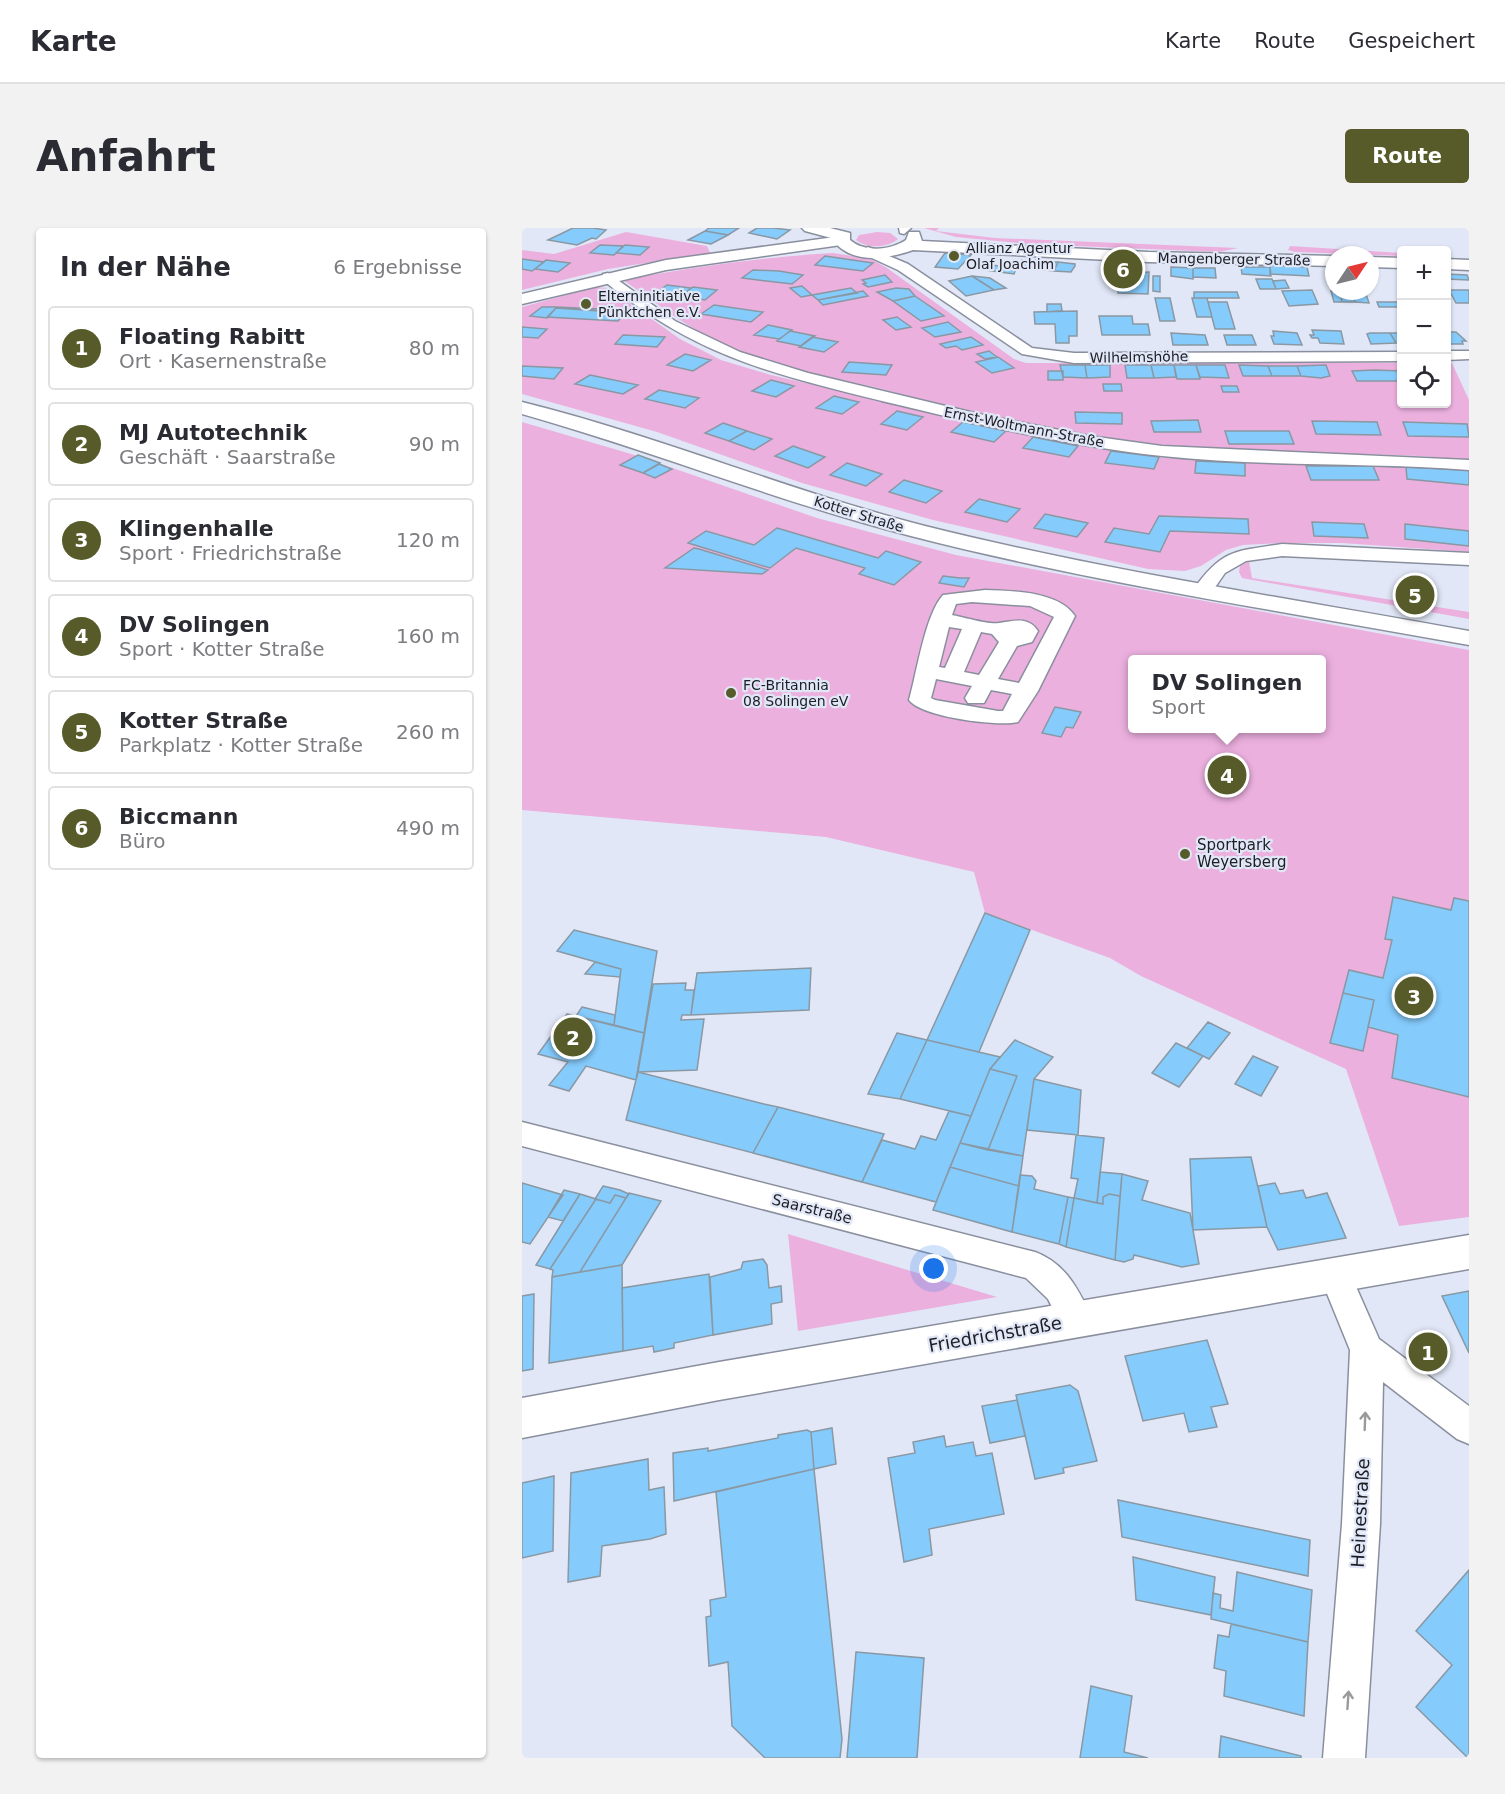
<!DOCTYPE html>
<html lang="de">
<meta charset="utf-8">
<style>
body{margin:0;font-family:"DejaVu Sans",sans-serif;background:#f2f2f3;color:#2b2b33}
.controls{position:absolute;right:18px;top:18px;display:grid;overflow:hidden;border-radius:6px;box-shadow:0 2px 4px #0004}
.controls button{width:54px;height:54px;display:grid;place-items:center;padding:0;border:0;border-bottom:2px solid #e1e1e2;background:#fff;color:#2b2b33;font:30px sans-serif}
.compass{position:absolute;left:803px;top:18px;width:54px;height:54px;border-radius:50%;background:#fff;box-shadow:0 2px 4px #0004;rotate:55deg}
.you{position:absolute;left:412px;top:1041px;width:21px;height:21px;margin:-15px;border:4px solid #fff;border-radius:50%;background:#1a73e8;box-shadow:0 0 0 9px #1a73e833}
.badge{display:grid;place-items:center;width:39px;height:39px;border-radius:50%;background:#565b29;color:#fff;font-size:20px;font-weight:700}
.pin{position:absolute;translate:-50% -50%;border:3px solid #fff;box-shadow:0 2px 6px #0006}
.popup{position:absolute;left:606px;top:427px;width:198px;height:78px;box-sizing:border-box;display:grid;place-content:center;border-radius:6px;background:#fff;filter:drop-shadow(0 2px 4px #0005);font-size:20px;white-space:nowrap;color:#7c7c81}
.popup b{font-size:22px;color:#2b2b33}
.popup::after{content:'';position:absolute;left:50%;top:100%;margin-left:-12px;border:12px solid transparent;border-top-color:#fff}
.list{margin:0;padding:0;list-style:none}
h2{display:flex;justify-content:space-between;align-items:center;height:78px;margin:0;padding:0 24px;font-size:26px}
h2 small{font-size:20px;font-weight:400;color:#7c7c81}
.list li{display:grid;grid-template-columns:39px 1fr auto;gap:18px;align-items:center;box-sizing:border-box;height:84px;margin:0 12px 12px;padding:0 12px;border:2px solid #e1e1e2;border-radius:6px}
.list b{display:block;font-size:22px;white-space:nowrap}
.list p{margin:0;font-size:20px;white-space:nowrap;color:#7c7c81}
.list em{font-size:20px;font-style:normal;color:#7c7c81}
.icon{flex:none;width:33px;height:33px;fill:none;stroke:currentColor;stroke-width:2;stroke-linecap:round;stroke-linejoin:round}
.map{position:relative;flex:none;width:947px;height:1530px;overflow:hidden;border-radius:6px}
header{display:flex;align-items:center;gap:36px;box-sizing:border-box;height:84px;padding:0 30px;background:#fff;border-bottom:2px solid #e1e1e2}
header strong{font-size:28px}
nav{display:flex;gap:33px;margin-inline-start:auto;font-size:21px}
.intro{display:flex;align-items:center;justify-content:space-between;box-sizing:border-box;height:144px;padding:0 36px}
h1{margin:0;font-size:42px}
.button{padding:15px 27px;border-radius:6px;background:#565b29;color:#fff;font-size:21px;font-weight:700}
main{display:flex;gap:36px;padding:0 36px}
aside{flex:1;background:#fff;border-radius:6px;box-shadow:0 2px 4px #0004}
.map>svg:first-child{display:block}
</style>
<header>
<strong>Karte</strong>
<nav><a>Karte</a><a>Route</a><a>Gespeichert</a></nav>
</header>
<div class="intro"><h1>Anfahrt</h1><a class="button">Route</a></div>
<main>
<aside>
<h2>In der Nähe<small>6 Ergebnisse</small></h2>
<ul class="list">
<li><span class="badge">1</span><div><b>Floating Rabitt</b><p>Ort · Kasernenstraße</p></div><em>80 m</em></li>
<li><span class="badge">2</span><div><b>MJ Autotechnik</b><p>Geschäft · Saarstraße</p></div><em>90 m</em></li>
<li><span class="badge">3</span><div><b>Klingenhalle</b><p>Sport · Friedrichstraße</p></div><em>120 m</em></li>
<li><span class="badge">4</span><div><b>DV Solingen</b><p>Sport · Kotter Straße</p></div><em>160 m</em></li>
<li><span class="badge">5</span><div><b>Kotter Straße</b><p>Parkplatz · Kotter Straße</p></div><em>260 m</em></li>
<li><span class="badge">6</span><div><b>Biccmann</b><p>Büro</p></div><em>490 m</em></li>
</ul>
</aside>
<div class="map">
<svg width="947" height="1530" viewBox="0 0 947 1530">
<rect width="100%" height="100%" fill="#e1e7f7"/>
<path fill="#ecb0df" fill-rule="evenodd" d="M402,0H417L414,3L473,10L716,20L697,24L506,16L434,9Z
M104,4L185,18L188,25L86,41L0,62V22L32,26Z
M355,4L368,5L376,11C365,20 345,21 334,12L337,7Z
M768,18L879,25V28L773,24L766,22Z
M311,25L349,31L365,40L492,131L504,135H879L880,176H924L925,135H930L947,172V232C858,222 769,229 680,221C569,211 460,187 352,159C304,148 253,139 208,120C169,103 136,76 101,52C171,39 240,29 311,25Z
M74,59L86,60L158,111L199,132L249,147L502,206L642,230L947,242V324L820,315H759L721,317L704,322L679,338L663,343L626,341L411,292L280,255L135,204L0,166V79Z
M0,194L116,228L295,290L434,327L947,422V989L877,998L824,841L619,748L588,730L463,685L452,644L304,609L0,582ZM610,432H800V500H610Z
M727,333L730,350L947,384V391L720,350L717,344L718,338Z
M266,1006L475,1069L276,1103Z"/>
<path fill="#85cbfc" stroke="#8998a3" stroke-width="1.5" d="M51,0H71L84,2L74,11L70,10L55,17L26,12Z
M187,0H217L206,7L183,3Z
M235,0H251L268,2L255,11L227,5Z
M183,3L206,7L189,16L166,12Z
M78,17L101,18L92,27L68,25Z
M103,17L127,19L118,27L94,25Z
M423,25L449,27L436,41L413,39Z
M303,28L351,35L341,43L293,37Z
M0,31L22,34L10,43L0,41Z
M24,32L48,35L36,44L13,41Z
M500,32H519L515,41L496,40Z
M519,32L527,34H536L532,43L515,41Z
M536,34L553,36V38L549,44L532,43Z
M458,36L489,39L494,41L492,46L455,41Z
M584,37L615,38L614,45L583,44Z
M748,37L785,39L787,48L748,46Z
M649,39L671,40V51L649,48Z
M719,39H748L749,48L720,46Z
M671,40H693L694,50L671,49Z
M231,42L257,43L281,47L270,56L220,50Z
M627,44L626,66L596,65V62H601L603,45Z
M924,46L945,47L947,52L924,51Z
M363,47L370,54L346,59L341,56L344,55L340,52Z
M450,48L472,62L444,68L427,53Z
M450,48L468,50L484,60L472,62Z
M631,48H638V64L631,63Z
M734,51H750L754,61H738Z
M763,52L767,60L754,61L751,53Z
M145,57L169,60L157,70L132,66Z
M280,58L290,67L279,69L268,60Z
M171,59L195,62L183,72L159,68Z
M329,60L335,65L296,72L290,67Z
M374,60L387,61L393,68L371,73L355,64Z
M790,62L796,76L767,78L760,63Z
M927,62H947V75H934Z
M341,63L346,68L301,77L296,72Z
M809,63H818L820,74H812Z
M818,63H830L833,74H820Z
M830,63H843L847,75L833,74Z
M672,64H715L717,70H672Z
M393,68L422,88L399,93L371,73Z
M633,70H648L653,93H638Z
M670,70H685L690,89H675Z
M686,74H705L713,101H693Z
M855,74H880V79H857Z
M525,76H539L540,83L525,84Z
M192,77L241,84L229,94L179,86Z
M20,79H34L78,81L34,80L25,90L8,88Z
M34,80L77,83H105L96,93L25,89Z
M555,83V108H547V115H534L533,96H513L512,84Z
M577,88H610L611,96H626L628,107H580Z
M375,89L389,99L374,102L361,92Z
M426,94L439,104L413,109L400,100Z
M246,97L270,102L257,111L232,107Z
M0,99L25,101L16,110L0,109Z
M790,102L819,103L822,116L798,115L796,110H790L788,107H792Z
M268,103L293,108L279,118L255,113Z
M751,103L775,105L780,117L752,116L749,108H752Z
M924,104H934L944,113H940L941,116H924Z
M649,105L683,107L686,117H651Z
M848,105H868L874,115L849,116L845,106Z
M868,105H880V115H874Z
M101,107L123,108L143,109L135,119L93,116Z
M702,107H730L734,117H705Z
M290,109L316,114L302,124L277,119Z
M449,109L461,117L440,122L434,118L424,120L418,116Z
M467,123L475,129L463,131L455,126Z
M163,126L189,132L171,143L145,137Z
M476,129L492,140L470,145L454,134Z
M327,134L370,137L364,147L320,144Z
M538,137H563L565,150L541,149Z
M563,137H588V149L565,150Z
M603,137H629L632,150H605Z
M629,137H652L654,149L632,150Z
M652,137H674L678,151H655Z
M674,137H703L707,150L678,149Z
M717,137L746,138L750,148H721Z
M804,137L808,148L799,150L779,148L775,138Z
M0,138L41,140L32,151L0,148Z
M746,138H775L779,148H750Z
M852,142L880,143V153H835L830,143Z
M526,143H541V152H526Z
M68,147L116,157L101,166L53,156Z
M249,152L272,158L254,169L230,163Z
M581,156H599L600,163H582Z
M699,158H715L717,164H701Z
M137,162L177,170L163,180L123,171Z
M312,168L337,174L320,186L294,180Z
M375,183L401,189L385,202L359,196Z
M553,184L600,185V196L554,195Z
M676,192L679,204H632L629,193Z
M790,193L855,194L859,207L794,206Z
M441,194L484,203L472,214L429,204Z
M881,194L945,196L947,209L886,208Z
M201,195L225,203L207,213L183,205Z
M225,203L250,211L232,222L207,213Z
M703,203H767L772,216H707Z
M511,209L556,218L547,229L501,220Z
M271,218L303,229L286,240L253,228Z
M589,223L637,229L632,241L583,235Z
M116,227L138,235L121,245L98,237Z
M674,233L723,235V248L673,245Z
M325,235L360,246L344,258L308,247Z
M137,236L150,241L133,250L121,245Z
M784,238H851L857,252H789Z
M884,239L947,242V257L885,251Z
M382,252L420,263L404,275L367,264Z
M457,271L498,281L485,294L443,284Z
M523,286L566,295L555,309L512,300Z
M637,288L726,291L727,306L648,303L638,324L583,314L592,300L627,306Z
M790,294L842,296L846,310L792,308Z
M883,296L947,303V318L883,311Z
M255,300L356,330L364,323L399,334L372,357L337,346L343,340L274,320L248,340L166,315L184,303L232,317Z
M172,320L177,321L246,342L240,346L143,340Z
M421,348L438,350H447L442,359L417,355Z
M533,479L559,484L551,500L544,499L539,509L520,505Z
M871,669L929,682L932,670L947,673V869L870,850L876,807L846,799L852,772L821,765L827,742L861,750L870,712L863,711Z
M463,685L508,702L457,824L405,812Z
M52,702L135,723L122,805L92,797L99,741L35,723Z
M73,734L99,741L98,749L63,746Z
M289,740L287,782L169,787L175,745Z
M164,755L163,762H172L169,787H160L159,792L182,791L175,842L116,844L131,756Z
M821,765L852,772L841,823L808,815Z
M60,779L93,787L92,797L54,788Z
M45,786L122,805L114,852L64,838L47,863L27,857L46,834L16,826Z
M686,794L708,805L687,831L665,820Z
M375,805L405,812L378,871L346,866Z
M405,812L478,829L468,841L449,888L378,871Z
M493,812L531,829L512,851L501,928L466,922L495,848L468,841Z
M654,815L681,828L657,859L630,845Z
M731,828L756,839L739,868L713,856Z
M468,841L495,848L466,922L438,915Z
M116,844L242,876L256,879L231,925L104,892Z
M512,851L559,862L556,907L505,902Z
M256,879L362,906L340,954L231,925Z
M427,883L449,888L414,974L340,954L360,912L393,921L399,908L414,912Z
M554,907L582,910L575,975L552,970L556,951L549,950Z
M438,915L501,928L497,958L428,939Z
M729,929L745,999L671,1002L668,931Z
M428,939L497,958L490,1004L411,982Z
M578,944L600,946L598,968L587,966L581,969V976L575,975Z
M600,946L626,953L620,972L668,985L677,1036L660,1039L612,1027L611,1031L602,1034L593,1032Z
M498,947L510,948L514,953L512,961L546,969L537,1016L490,1004Z
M0,955L41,967L8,1016L0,1014Z
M753,955L758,966L781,962L784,970L805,965L824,1010L756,1022L745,999L736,958Z
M81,958L98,962L107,966L104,970L93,967L88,975L73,971Z
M42,962L58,966L41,993L26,989Z
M107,965L139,973L100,1037L58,1044Z
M58,966L74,971L28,1041L14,1037Z
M587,966L598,968L593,1032L544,1019L552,970L581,976V969Z
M93,967L104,970L58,1044L30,1049L31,1042L28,1041L74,971L88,975Z
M546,969L552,970L544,1019L537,1016Z
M241,1031L245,1037L247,1060L259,1058L260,1074L249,1076L250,1096L191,1107L188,1049L219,1041L221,1034Z
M100,1037L101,1123L27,1135L30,1049Z
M187,1046L191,1107L152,1115V1120L132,1124L131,1118L101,1123L100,1060Z
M947,1063V1125L920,1068Z
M12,1066L11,1141L0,1143V1068Z
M685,1112L706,1176L689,1179L695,1199L667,1204L662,1185L621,1193L603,1128Z
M548,1157L556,1163L575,1233L541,1240L542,1245L513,1251L494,1167Z
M495,1172L503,1208L468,1215L460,1178Z
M310,1200L314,1236L292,1241L289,1204Z
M285,1202L289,1204L292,1241L152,1273L151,1225L186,1220V1223L256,1210V1207Z
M422,1208L424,1219L451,1214L454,1228L470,1225L482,1286L407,1301L410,1327L382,1334L366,1230L393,1225L391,1214Z
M126,1231L127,1262L142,1259L144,1306L128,1311L80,1318L78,1348L46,1354L49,1245Z
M292,1241L320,1511L318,1530H243L210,1498L206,1434L187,1438L184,1389L189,1388L188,1372L204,1369L194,1264Z
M32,1248L31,1323L0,1330V1255Z
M596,1272L788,1312L786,1348L600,1309Z
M611,1329L693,1349L689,1387L614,1372Z
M947,1342V1530H946L894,1479L930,1437L894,1403Z
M715,1344L790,1362L786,1414L689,1391L691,1365L699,1367L698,1380L711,1383Z
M709,1396L786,1414L782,1488L702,1468L704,1443L692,1440L696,1407L707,1409Z
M334,1424L402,1430L395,1530H325Z
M569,1458L610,1468L602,1524L626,1530H558Z
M699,1508L779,1528V1530H697Z"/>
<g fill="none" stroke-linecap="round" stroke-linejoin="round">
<defs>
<path id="minor" d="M377,0H389L382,6L378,5Z
M346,19L386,36L510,120L552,125L880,124V133L552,135L500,126L376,42L341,26L339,23Z
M86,45L153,93L218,124L286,145L461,187L568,208L640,218L947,232V242C845,234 742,239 640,228C545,218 452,195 360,173C248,145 173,128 81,52V46Z
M924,123H947V131L924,132Z
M760,316L947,325V337L760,328L724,333L703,345L689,365H675L672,361C700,321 714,323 760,316Z
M463,362C490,363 536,363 553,388L516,463L496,494C476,499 399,489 387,472C395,444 403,387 421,367ZM450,374L508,378L532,389L497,455L476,451L495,418L510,414L516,403C506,388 492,393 477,395C467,397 441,389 430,387L434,376ZM427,399L440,401L423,440L417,439ZM459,404L470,406L477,414L457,447L442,444ZM414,451L450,458L443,470L446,475H462L469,462L490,466L481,483H476L413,472L409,470Z
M0,894L513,1024C545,1036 557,1063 571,1092L566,1103L554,1107L542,1103L526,1071L504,1050L0,918Z
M813,1032L824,1036L857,1111L947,1178V1216L935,1211L861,1154L858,1296L843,1530H801L820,1296L828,1122L797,1046L802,1036Z"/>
<path id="tertiary" d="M320,8L328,13L326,16L144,42L0,76V66L144,32Z
M0,174C137,208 267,263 403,298C582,343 766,370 947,403V417C761,383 572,355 389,308C257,274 131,223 0,186Z
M947,1007V1041L197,1172L0,1210V1170L197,1134Z"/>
<path id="secondary" d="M280,0H308L328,5V12C343,25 369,22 384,12L387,4H397L400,13L626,24L812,28V38L626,34L391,22C366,31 330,37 312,13L313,11L283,3Z
M848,29L880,30V40L848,39Z
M924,31L947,32V42L924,41Z"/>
</defs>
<use href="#minor" stroke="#8a8f9e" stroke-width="3"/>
<use href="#tertiary" stroke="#8a8f9e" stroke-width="3"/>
<use href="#secondary" stroke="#8a8f9e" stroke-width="3"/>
<use href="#minor" fill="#fff" fill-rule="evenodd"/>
<use href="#tertiary" fill="#fff" fill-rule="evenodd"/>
<use href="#secondary" fill="#fff" fill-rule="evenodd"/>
</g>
<defs><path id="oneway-shaft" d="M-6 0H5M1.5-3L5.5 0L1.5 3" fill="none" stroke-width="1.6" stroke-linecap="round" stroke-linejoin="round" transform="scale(1.5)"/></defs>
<g stroke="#999a9c">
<use href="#oneway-shaft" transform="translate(843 1193) rotate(-88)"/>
<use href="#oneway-shaft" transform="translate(826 1472) rotate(-86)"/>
</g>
<g fill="#565b29" stroke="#e1e7f7" stroke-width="2">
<circle cx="432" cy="28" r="6"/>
<circle cx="64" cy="76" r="6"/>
<circle cx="209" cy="465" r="6"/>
<circle cx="663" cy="626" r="6"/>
</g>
<g text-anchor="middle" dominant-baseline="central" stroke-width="4.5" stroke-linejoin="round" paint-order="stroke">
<g font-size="14" fill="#1c1e24" stroke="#e1e7f7" text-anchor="start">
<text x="444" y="20">Allianz Agentur<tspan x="444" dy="16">Olaf Joachim</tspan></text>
<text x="76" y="68">Elterninitiative<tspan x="76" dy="16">Pünktchen e.V.</tspan></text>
<text x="221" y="457">FC-Britannia<tspan x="221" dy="16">08 Solingen eV</tspan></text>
</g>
<g font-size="14" fill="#1c1e24" stroke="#e1e7f7">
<text transform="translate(712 31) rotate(1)">Mangenberger Straße</text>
<text transform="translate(617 129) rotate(-1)">Wilhelmshöhe</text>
<text transform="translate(502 199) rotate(11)">Ernst-Woltmann-Straße</text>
<text transform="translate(337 286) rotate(17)">Kotter Straße</text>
</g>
<g font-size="15" fill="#1c1e24" stroke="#e1e7f7" text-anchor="start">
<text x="675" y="617">Sportpark<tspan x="675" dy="17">Weyersberg</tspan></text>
</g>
<g font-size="15" fill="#1c1e24" stroke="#e1e7f7">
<text transform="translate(290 981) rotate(14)">Saarstraße</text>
</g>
<g font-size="18" fill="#1c1e24" stroke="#e1e7f7">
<text transform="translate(473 1106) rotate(-10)">Friedrichstraße</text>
<text transform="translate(838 1285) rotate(-87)">Heinestraße</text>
</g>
</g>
</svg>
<div class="controls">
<button>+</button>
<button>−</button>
<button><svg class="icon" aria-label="locate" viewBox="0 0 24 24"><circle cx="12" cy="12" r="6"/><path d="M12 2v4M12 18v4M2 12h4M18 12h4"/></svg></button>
</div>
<svg class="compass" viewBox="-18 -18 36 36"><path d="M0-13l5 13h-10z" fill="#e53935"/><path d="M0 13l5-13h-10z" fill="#7c7c81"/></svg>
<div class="you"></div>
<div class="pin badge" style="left:906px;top:1124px">1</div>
<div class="pin badge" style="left:51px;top:809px">2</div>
<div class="pin badge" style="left:892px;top:768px">3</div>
<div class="pin badge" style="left:705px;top:547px">4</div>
<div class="popup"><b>DV Solingen</b>Sport</div>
<div class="pin badge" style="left:893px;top:367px">5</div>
<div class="pin badge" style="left:601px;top:41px">6</div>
</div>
</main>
